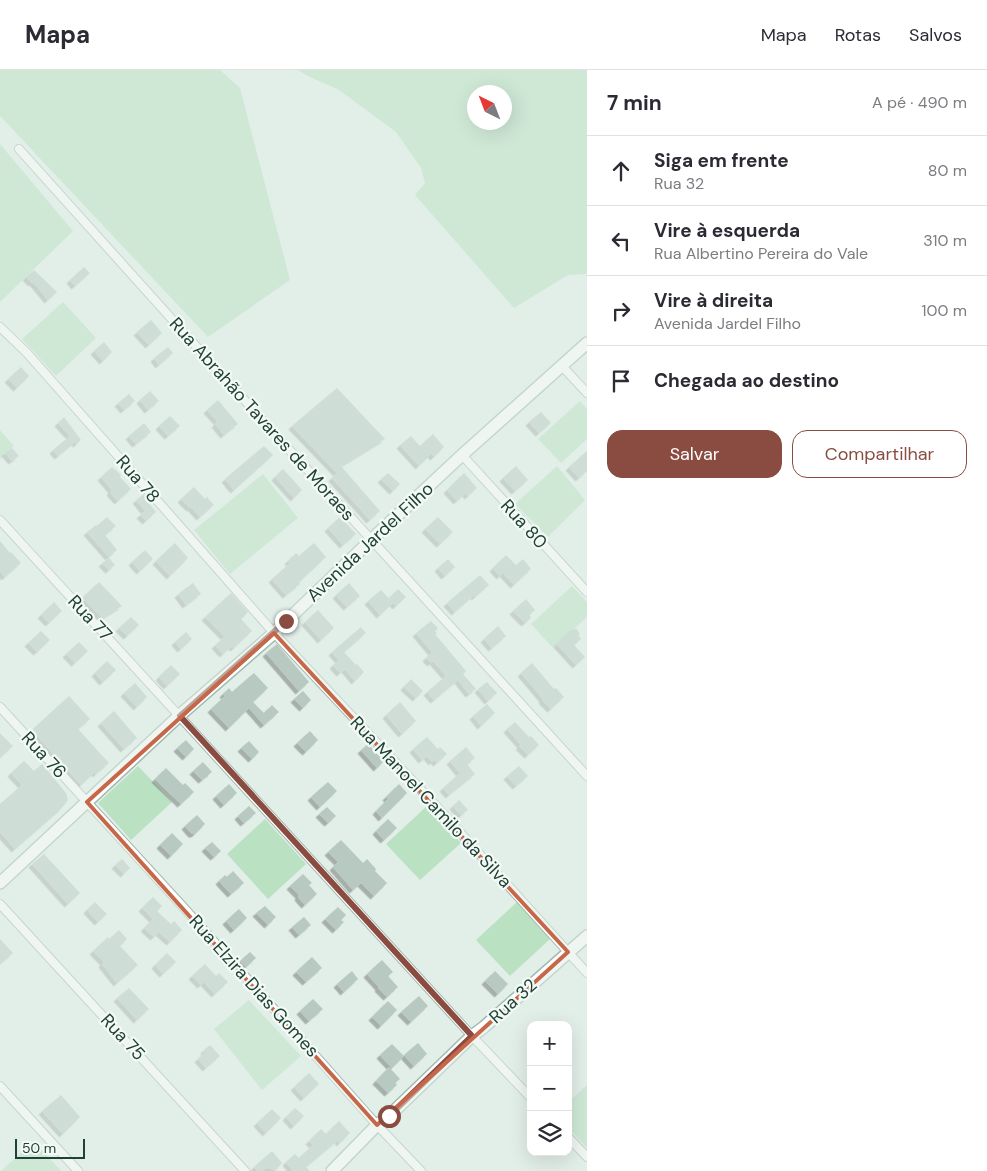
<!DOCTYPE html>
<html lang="pt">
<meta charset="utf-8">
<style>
body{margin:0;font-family:"DM Sans",sans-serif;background:#f2f2f3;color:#2b2b33}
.controls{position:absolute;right:15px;bottom:15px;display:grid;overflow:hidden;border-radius:10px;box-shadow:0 5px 20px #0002}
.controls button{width:45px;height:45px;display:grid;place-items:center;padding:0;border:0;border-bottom:1px solid #e1e1e2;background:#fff;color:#2b2b33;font:25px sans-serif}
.compass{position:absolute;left:467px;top:15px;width:45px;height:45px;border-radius:50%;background:#fff;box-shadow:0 5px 20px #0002;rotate:318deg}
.scale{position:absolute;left:15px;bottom:12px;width:70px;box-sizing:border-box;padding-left:5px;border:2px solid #204137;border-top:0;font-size:14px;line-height:18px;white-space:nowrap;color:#204137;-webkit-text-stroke:4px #f3faf6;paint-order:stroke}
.stop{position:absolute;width:15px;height:15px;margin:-11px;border:4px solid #8a4c40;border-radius:50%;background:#fff}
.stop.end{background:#8a4c40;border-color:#fff;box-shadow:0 1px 5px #0008}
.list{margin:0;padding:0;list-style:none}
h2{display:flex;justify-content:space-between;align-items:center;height:65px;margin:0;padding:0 20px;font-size:21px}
h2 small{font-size:16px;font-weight:400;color:#7c7c81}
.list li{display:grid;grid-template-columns:32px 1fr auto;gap:15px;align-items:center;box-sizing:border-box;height:70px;padding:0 20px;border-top:1px solid #e1e1e2}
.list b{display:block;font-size:19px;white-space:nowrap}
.list p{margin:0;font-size:16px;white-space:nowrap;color:#7c7c81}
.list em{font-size:16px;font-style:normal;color:#7c7c81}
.actions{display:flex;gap:10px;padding:15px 20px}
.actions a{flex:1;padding:11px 0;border:1px solid #8a4c40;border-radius:15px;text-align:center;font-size:18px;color:#8a4c40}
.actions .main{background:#8a4c40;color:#fff}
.icon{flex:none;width:28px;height:28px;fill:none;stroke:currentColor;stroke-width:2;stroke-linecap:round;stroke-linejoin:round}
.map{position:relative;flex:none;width:587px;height:1101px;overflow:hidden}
header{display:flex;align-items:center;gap:30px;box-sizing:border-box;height:70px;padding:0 25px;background:#fff;border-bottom:1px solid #e1e1e2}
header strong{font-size:24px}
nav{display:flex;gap:28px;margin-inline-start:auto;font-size:18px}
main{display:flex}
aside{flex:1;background:#fff}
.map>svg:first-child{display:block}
</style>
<header>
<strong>Mapa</strong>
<nav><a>Mapa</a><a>Rotas</a><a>Salvos</a></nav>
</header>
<main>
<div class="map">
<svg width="587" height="1101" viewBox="0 0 587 1101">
<defs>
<filter id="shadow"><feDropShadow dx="-3.5" dy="3.5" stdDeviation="0" flood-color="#0004"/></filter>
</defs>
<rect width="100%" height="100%" fill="#e2eee8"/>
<path fill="#b9e1c2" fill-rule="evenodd" d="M0,0H220L240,18L290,210L208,267L0,46Z
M298,0H587V204L568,205L514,238L415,125L425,113L421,98L396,62L339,20L308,6ZM474,22H504V52H474Z
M0,74L73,161L0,232Z
M63,232L96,268L56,306L22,269Z
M580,331L587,339V369L561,393L538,369Z
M0,360L14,376L0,389Z
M557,396L585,430L548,467L515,434Z
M263,404L298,448L230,504L194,460Z
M572,516L587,532V547L553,578L531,554Z
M138,696L172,732L131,770L98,733Z
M427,736L461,773L420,810L386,774Z
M265,749L306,794L268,829L227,784Z
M517,832L550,869L510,906L476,870Z
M249,930L301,986L262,1020L214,959Z
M587,1015V1078L568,1057V1032Z
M34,1071L61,1101H1Z"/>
<path fill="#b7c9c1" filter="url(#shadow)" d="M84,197L90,203L75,216L70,210Z
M34,200L57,222L48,230L33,212L32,213L26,207Z
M151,250L162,263L149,275L137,262Z
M104,272L112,282L103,291L94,281Z
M168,277L173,283L159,295L154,288Z
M21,297L29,306L17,318L8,309Z
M337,318L385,369L341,396L380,441L370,450L332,408L337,403L292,356Z
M150,321L159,331L148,340L140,330Z
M129,324L135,331L124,340L118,333Z
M218,330L238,354L224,365L215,354L218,352L207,340Z
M541,342L551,353L539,363L529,352Z
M170,346L180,356L168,366L159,356Z
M64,347L81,370L77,374L75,372L58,386L53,380L70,366L58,353Z
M144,353L151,362L136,374L129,366Z
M433,364L444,377L434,387L431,384L419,396L400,375L411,366L420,376Z
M264,376L273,385L234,420L225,409Z
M12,378L19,386L12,391L5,383Z
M587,381V401L579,408L569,397Z
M516,396L528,410L515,421L503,408Z
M112,397L115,400H116L121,405L120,407L131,419L118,431L110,422L112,420L101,407Z
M283,399L302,420L294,428L275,407Z
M388,403L400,414L393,421L381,409Z
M464,403L477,418L468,426L466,423L457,431L447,420Z
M194,417L205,429L207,427L214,435L200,447L191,437L190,438L181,429Z
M144,424L149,429L147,431L156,442L146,451L140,445L145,441L136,430Z
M107,447L116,456L105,465L117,480L109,487L87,462L96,455L97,456Z
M340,447L356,464L343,475L328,458Z
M438,447L453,462L440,474L425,459Z
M0,471L10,483L11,482L21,493L5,507L0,501Z
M175,473L188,488L170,506L156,491Z
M314,473L326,487L299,512L300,514L286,525L272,509L290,493L288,491L296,483L299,486Z
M145,480L153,489L140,501L132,492Z
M506,485L516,495L523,489L531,499L514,515L503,503L500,506L493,498Z
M109,488L115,495L109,500L102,493Z
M448,489L455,497L445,506L438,498Z
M480,505L489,515L475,527L474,525L455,542L447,533Z
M99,512L122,536L103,548L82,528Z
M193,513L201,524L186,535L178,524Z
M349,513L360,526L347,537L336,525Z
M398,519L406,527L396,536L389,528Z
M381,520L393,533L380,545L368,531Z
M231,523L248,542L241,549L252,561L234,578L232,576L223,584L215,575L225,567L205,547Z
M526,529L535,540L529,545L531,548L525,553L513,541Z
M54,532L62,541L49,553L41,545Z
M318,540L334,558L321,570L305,552Z
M131,547L139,555L127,566L119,558Z
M431,551L438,558L435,561L437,563L435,564L466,601L463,604L476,619L469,624L458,610L434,630L427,622L446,606L433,591L431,593L426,588L432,582L416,563Z
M498,556L506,566L492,578L484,569Z
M361,557L366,563L344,582L356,595L357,594L364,602L355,611L345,599L340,603L333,595L339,590L332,582Z
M573,558L574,560L576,558L580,564L578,565L581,569L574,575L585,587L576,595L557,574Z
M41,561L50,570L37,582L28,573Z
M186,562L192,569L181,579L175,572Z
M79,572L88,581L75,593L66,584Z
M277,574L309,612L299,621L266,583Z
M107,591L116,600L103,612L95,603Z
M532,593L554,619L556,618L564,627L551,639L542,630L543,629L533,617L521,603Z
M171,595L180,604L167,616L159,607Z
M254,603L268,618L253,632L264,643L272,635L279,642L264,655L249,638L229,658L211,639L225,626L223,624L229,618L232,622Z
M411,609L423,621L416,628L404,617Z
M487,612L497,623L488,631L478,619Z
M135,613L147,627L137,637L124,623Z
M303,621L311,630L303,638L294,629Z
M69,626L90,649L78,659L109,693L96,704L95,702L81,715L32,660Z
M400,632L416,651L402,664L386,645Z
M487,634L495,643L481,656L473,646Z
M114,641L137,668L124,679L101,653Z
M515,652L529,667L531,666L539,675L528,685L519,676L521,675L507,659Z
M310,661L318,670L306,682L297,673Z
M0,663L13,676L0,688Z
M427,667L438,679L440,677L447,684L437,693L434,690L432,692L427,686L422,690L413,679Z
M186,670L194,679L186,687L177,678Z
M249,671L259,682L252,689L241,678Z
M368,674L384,691L377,698L361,680Z
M466,677L475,688L467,694L475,704L449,725L443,718L460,703L450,691Z
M24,691L34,701L42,694L66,723L68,730L61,739L15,779L0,762V734L22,715L11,703Z
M203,692L212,702L202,710L193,701Z
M519,696L528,706L516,716L507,706Z
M166,698L183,715L185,713L194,722L181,734L155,709Z
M328,712L337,721L320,737L311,727Z
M229,714L237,723L224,735L216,726Z
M399,714L407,723L382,748L376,741L388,729L386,727Z
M459,730L468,740L461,745L453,736Z
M249,736L256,743L244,753L238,746Z
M327,737L336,746L328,753L319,744Z
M197,745L205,754L195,764H192L185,756Z
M388,749L397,758L384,770L376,761Z
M172,763L183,774L171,786L160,775Z
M341,770L363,793L367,789L376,799L375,801L387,813L374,826L361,813L353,820L333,797L338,792L328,782Z
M212,772L221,781L214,787L205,778Z
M44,784L80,823L68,834L32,794Z
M122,789L130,798L124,804L115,795Z
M233,801L244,813L231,824L219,811L225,805L227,807Z
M303,804L312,813L309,815L317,824L305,835L298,827L299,825L290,816Z
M153,827L162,836L157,841L171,854L174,851L182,860L170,872L159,862L154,867L144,858L153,849L142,838Z
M95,832L107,844L98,852L87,840Z
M265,836L276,847L268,855L256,843Z
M338,837L346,845L341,850L344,852L336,860L325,849Z
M239,839L247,848L234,860L226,851Z
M304,847L311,855L299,865L292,857Z
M119,860L127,869L120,876L138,895L117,913L102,894L104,892L93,881L108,867L109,869Z
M0,869L13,883L0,894Z
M250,882L256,888L246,897L240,891Z
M167,883L176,892L163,904L155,895Z
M312,887L322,898L306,912L296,902Z
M382,890L393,902L388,906L398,917L387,927L378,918L379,917L367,904Z
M205,894L216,906L219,903L228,912L215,924L204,912L201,915L192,906Z
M352,901L358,909L344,922L337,914Z
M495,901L508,914L498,924L485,911Z
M129,918L149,939L137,950L117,928Z
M419,926L428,936L411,952L401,942Z
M313,929L323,939L309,951L300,941Z
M388,931L397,940L381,956L372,947Z
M418,973L427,984L414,996L404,985Z
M392,974L404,986L392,998L380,985Z
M210,975L220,986L206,998L198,989L205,982L204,980Z
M389,997L400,1009L395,1013L397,1015L388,1023L376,1011Z
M309,1003L319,1014L304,1028L294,1017Z
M61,1025L80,1047L63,1064L42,1041Z
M295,1038L304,1046L294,1056L286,1047Z
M272,1039L281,1048L266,1063L257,1053Z
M339,1051L350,1063L340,1073L338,1070L306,1097L310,1101H293L286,1092L295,1084L299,1088L313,1075L309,1071L321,1059L326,1064Z
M272,1081L282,1093L276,1100L266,1098L263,1101H258L254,1097Z"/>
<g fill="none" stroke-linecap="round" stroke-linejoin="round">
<defs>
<path id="minor" d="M19,79L284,374L587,706
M0,257L27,283L274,563L438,738L587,903
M562,296L587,323
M462,385L587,522
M0,450L472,966L531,1028
M0,637L185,839L377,1055L421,1101
M0,834L245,1101
M0,1016L78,1101
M568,1067L587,1087"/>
<path id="secondary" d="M0,813L180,645L274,563L372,469L462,385L587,273
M332,1101L377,1055L389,1046L472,966L484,957L587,866"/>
</defs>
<use href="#minor" stroke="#a4b7af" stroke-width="10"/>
<use href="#secondary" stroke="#9fbab0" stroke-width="14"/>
<use href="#minor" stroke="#fff" stroke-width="8"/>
<use href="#secondary" stroke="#fff" stroke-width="11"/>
</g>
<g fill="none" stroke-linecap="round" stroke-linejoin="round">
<path stroke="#8a4c40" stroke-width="6" d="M286,551L180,646L472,966L389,1046"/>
</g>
<path d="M0 0H587V1101H0ZM274,563L568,882L377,1055L87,732Z" fill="#e2eee8" fill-opacity=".55" fill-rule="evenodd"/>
<path fill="none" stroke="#c76749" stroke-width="4" stroke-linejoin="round" d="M274,563L568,882L377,1055L87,732Z"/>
<g text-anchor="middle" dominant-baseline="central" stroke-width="4.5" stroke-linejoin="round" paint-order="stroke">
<g font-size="18" fill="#204137" stroke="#f3faf6">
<text transform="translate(262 349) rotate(48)">Rua Abrahão Tavares de Moraes</text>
<text transform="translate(138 409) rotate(49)">Rua 78</text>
<text transform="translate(524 454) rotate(48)">Rua 80</text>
<text transform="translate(370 472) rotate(-43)">Avenida Jardel Filho</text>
<text transform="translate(90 548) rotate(47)">Rua 77</text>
<text transform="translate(44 685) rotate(47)">Rua 76</text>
<text transform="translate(431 732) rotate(47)">Rua Manoel Camilo da Silva</text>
<text transform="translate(254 916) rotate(48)">Rua Elzira Dias Gomes</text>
<text transform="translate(513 931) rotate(-42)">Rua 32</text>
<text transform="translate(123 967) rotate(47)">Rua 75</text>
</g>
</g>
</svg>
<div class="controls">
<button>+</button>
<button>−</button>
<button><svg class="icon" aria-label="layers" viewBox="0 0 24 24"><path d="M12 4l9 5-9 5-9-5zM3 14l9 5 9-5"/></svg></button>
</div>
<svg class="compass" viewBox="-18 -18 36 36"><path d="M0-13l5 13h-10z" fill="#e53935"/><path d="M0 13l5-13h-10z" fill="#7c7c81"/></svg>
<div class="scale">50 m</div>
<div class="stop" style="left:389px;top:1046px"></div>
<div class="stop end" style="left:286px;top:551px"></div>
</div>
<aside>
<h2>7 min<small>A pé · 490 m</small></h2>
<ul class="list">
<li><svg class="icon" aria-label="ahead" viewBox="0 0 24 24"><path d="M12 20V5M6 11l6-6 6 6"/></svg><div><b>Siga em frente</b><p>Rua 32</p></div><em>80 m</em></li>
<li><svg class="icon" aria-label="left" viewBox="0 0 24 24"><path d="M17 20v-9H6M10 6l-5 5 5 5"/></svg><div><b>Vire à esquerda</b><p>Rua Albertino Pereira do Vale</p></div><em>310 m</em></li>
<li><svg class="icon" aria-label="right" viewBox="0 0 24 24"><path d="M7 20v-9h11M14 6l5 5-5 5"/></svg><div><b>Vire à direita</b><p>Avenida Jardel Filho</p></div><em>100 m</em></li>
<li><svg class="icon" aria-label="arrive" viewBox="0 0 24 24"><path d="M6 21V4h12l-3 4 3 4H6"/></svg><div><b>Chegada ao destino</b></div></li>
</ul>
<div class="actions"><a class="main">Salvar</a><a>Compartilhar</a></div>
</aside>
</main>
